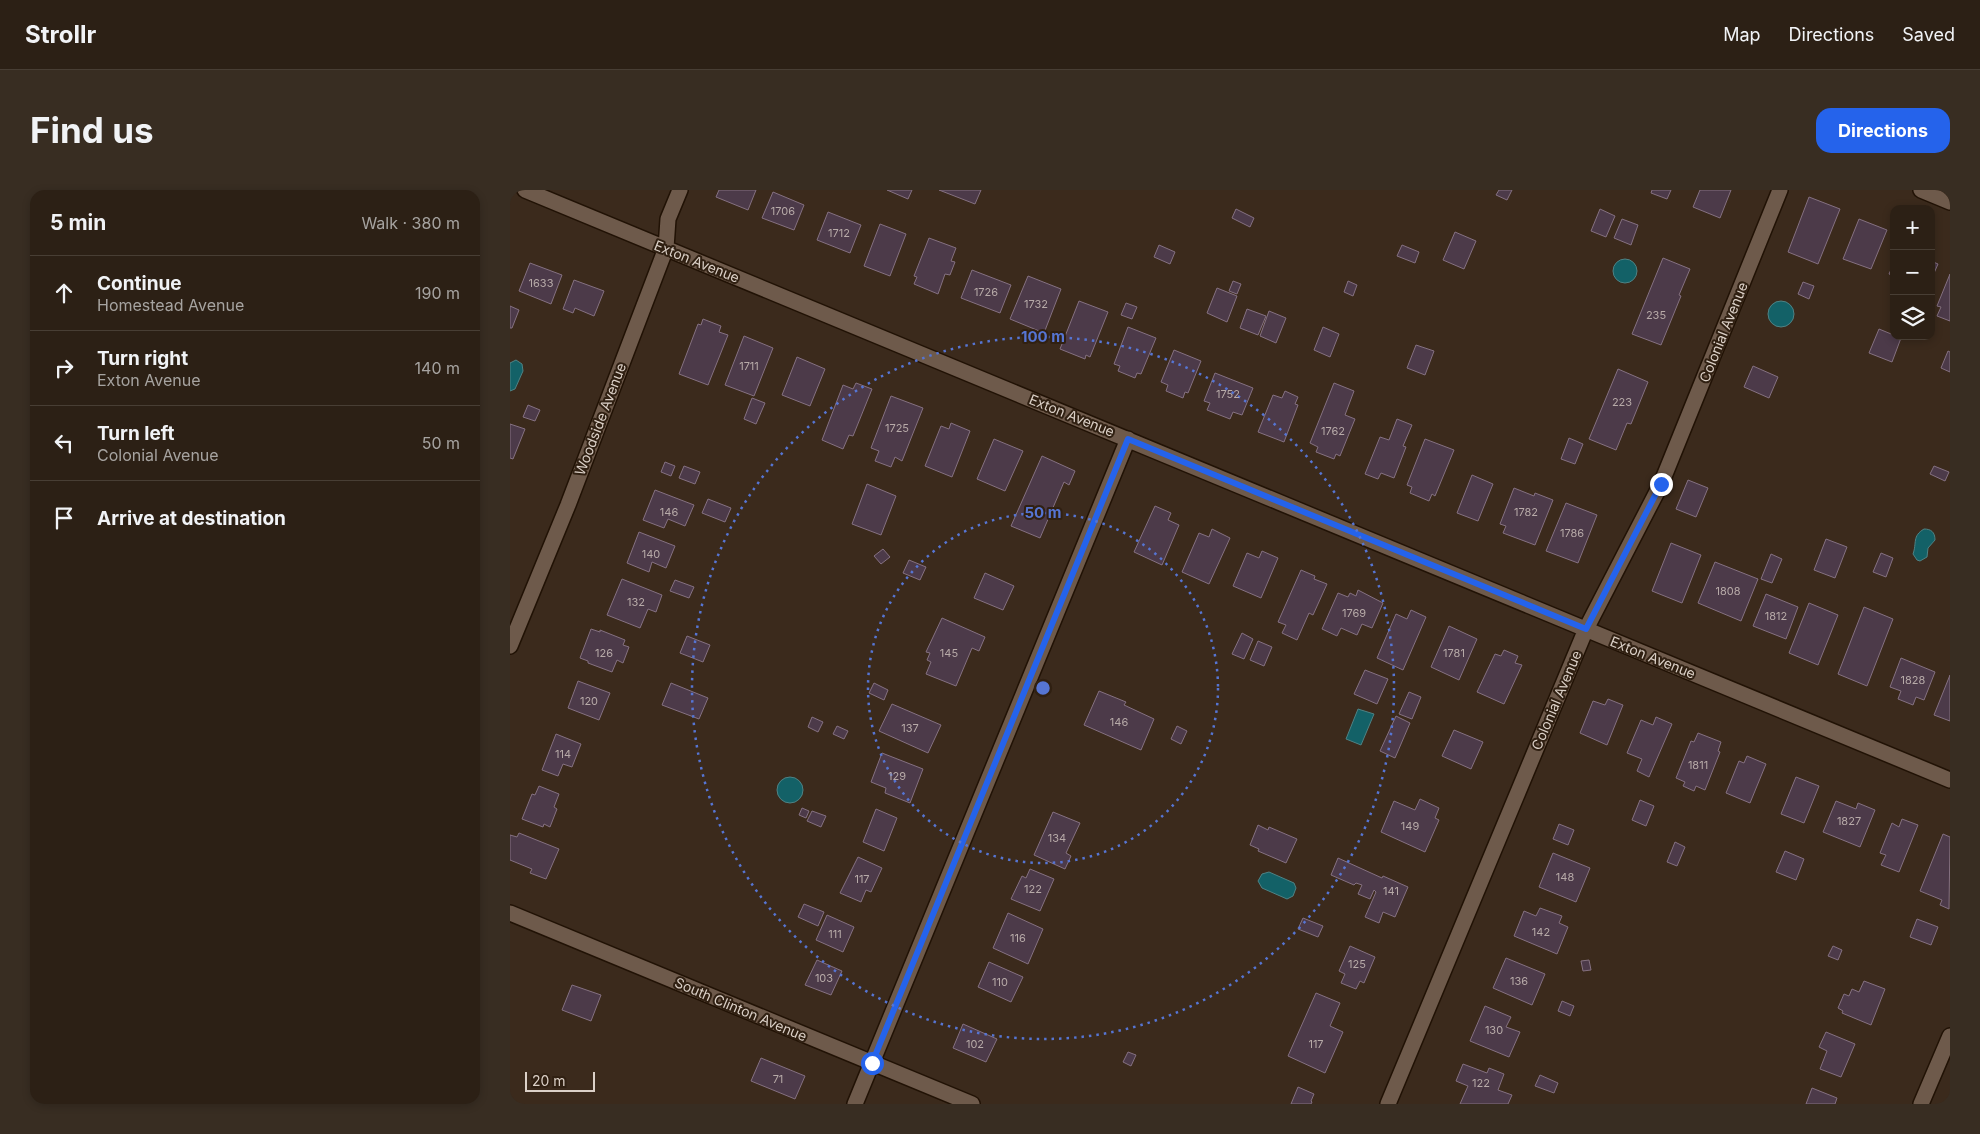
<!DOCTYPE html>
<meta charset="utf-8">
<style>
body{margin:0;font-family:Inter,sans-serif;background:#382d22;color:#f1f3f6}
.controls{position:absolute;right:15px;top:15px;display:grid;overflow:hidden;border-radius:10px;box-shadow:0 2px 8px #0003}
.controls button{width:45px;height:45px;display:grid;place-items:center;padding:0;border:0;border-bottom:1px solid #483e34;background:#2c2015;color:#f1f3f6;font:25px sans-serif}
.scale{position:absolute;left:15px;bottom:12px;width:70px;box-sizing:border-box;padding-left:5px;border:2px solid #dbd0c7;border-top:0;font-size:14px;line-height:18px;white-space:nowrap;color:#dbd0c7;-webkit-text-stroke:4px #302012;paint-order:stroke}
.stop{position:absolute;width:15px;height:15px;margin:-11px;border:4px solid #2563eb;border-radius:50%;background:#fff}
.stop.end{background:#2563eb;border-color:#fff;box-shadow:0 1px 5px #0008}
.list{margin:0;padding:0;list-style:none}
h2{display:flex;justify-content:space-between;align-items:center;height:65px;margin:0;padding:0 20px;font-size:21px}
h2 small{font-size:16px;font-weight:400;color:#a6a3a0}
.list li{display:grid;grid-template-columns:32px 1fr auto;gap:15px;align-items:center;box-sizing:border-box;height:75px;padding:0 20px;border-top:1px solid #483e34}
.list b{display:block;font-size:19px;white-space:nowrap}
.list p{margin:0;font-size:16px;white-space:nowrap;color:#a6a3a0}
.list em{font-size:16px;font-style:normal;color:#a6a3a0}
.icon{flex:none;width:28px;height:28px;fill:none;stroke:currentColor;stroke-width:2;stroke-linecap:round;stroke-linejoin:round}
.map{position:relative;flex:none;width:1440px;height:914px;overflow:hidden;border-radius:15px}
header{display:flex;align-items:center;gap:30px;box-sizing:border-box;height:70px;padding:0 25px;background:#2c2015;border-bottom:1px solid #483e34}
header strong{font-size:24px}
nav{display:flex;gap:28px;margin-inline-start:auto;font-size:18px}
.intro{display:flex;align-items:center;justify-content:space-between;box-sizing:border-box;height:120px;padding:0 30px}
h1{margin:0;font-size:35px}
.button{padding:12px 22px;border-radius:15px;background:#2563eb;color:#fff;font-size:18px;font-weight:700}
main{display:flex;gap:30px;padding:0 30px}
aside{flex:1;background:#2c2015;border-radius:15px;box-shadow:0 2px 8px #0003}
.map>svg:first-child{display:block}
</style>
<header>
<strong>Strollr</strong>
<nav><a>Map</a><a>Directions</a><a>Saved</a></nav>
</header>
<div class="intro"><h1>Find us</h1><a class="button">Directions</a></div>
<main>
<aside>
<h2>5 min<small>Walk · 380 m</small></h2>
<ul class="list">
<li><svg class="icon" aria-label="ahead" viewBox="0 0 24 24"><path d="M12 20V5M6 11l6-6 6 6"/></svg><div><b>Continue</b><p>Homestead Avenue</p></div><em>190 m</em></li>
<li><svg class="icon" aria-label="right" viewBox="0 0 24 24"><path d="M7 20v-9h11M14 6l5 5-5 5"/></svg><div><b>Turn right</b><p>Exton Avenue</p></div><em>140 m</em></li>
<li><svg class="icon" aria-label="left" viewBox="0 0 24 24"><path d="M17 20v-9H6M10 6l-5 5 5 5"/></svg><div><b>Turn left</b><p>Colonial Avenue</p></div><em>50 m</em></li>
<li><svg class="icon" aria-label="arrive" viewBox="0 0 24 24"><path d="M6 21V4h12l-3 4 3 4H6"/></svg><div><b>Arrive at destination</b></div></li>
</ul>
</aside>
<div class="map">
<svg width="1440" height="914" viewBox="0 0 1440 914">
<rect width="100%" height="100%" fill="#3b2a1c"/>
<path fill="#136167" stroke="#4f8284" d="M1103 81a12 12 0 1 1 24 0a12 12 0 1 1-24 0Z
M1258 124a13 13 0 1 1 26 0a13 13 0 1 1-26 0Z
M6,170L12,174L13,181L5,199L0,201V173Z
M1414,339C1421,339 1425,342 1425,350L1418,358L1417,367L1410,371L1407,370L1403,364C1407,353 1402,346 1414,339Z
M848,519L864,524L851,555L836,549Z
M267 600a13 13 0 1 1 26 0a13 13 0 1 1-26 0Z
M759,682L784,693L786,698L783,706L777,709L752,698L748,691L752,684Z"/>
<path fill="#4c3a49" stroke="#857181" d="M209,0H246L238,20L206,7Z
M377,0H402L398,9Z
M429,0H471L465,14Z
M989,0H1002L997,10L986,5Z
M1142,0H1161L1157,9L1141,3Z
M1190,0H1221L1210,28L1183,17Z
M263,2L294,15L284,40L252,28Z
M1299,7L1330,19L1308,74L1278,62Z
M726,19L744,28L740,37L722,28Z
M1090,19L1105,26L1096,47L1081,41Z
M318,22L351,35L340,63L307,50Z
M1112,29L1128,35L1121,55L1104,48Z
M1349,29L1377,40L1361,79L1333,69Z
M370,34L396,44L380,86L354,76Z
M945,42L966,51L954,79L933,70Z
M419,48L446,58L441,71L445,72L440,85L435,84L428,104L404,94L407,87L404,86Z
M649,55L665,62L660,74L644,67Z
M892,55L909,62L905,73L887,66Z
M1153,68L1180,79L1169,105L1171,106L1151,155L1122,144Z
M1421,71L1428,74L1421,90Z
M20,73L52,85L41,114L9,101Z
M1384,73V86L1379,84Z
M462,80L501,95L490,123L451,108Z
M1440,84V131L1427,126L1431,117L1427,116Z
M518,86L551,99L534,143L500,129Z
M64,90L94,101L84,126L65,118L63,123L53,119Z
M723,91L731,94L727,104L719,101Z
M838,91L847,95L843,106L834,102Z
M1293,92L1304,96L1299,109L1288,104Z
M707,98L727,106L717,132L697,123Z
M569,111L598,122L580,167L576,165L575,169L550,159Z
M616,113L627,117L622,129L611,125Z
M0,116L9,120L2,138H0Z
M737,119L756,126L748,145L730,138Z
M759,121L776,128L766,153L750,146Z
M193,129L211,136L209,142L218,145L198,195L169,184L188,134L191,135Z
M618,137L646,148L631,184L627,183L625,188L608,181L610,176L604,174Z
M813,137L829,144L820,167L804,160Z
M1369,139L1391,148L1382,172L1359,163Z
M234,146L263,158L244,206L215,195Z
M906,155L924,161L915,185L897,178Z
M664,160L691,171L678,203L675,202L673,208L656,201L658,195L651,192Z
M1438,161L1440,162V182L1431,178Z
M287,167L315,179L300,216L272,205Z
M1243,176L1268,187L1259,208L1234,197Z
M1108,179L1138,192L1121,234L1117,233L1106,260L1079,249Z
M705,183L743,198L732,225L723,222L720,229L697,220L700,213L694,211Z
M346,193L362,199L343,246L339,245L333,259L312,250L333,195L343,199Z
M824,193L844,201L835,225L845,229L830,266L826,264L824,269L806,262L808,257L800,253Z
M775,201L788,207L785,214L788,215L774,252L748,242L763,205L772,208Z
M381,206L413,218L392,271L385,267L381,277L365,271L369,261L361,258Z
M242,208L255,213L246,234L234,229Z
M18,215L30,220L25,231L13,227Z
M887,229L902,235L893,256L896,257L884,288L871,283L868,289L855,284L870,247L879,250Z
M441,233L460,241L442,287L415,276L431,236L439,239Z
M0,234L15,239L3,269L0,268Z
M1059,248L1073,254L1065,274L1051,269Z
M484,249L513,261L495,301L467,289Z
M915,249L944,260L925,306L922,304L919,311L900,303L902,297L897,295Z
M532,266L565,281L559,295L554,292L530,348L501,336Z
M155,272L165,276L161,286L151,282Z
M174,276L190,282L185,294L169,288Z
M1424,276L1439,282L1435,291L1420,284Z
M962,285L983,294L968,331L947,323Z
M1178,290L1198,298L1186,327L1166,319Z
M357,294L386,306L371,345L342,334Z
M1004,298L1024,306L1025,303L1043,310L1025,355L993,343L996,336L990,334Z
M145,300L184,315L175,336L158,329L154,338L133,330Z
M198,309L221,318L215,332L192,323Z
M1056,313L1087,325L1068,373L1036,361Z
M645,316L661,323L658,330L669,335L652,375L624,362Z
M702,339L720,348L699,394L672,382L689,343L699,347Z
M129,342L165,356L156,378L142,372L139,382L117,373Z
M1316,349L1337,357L1325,388L1304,380Z
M1161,353L1191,365L1172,413L1142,401Z
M373,359L380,367L371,374L364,366Z
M752,361L768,368L751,408L723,396L737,363L749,368Z
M1371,363L1383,368L1376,387L1363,382Z
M1261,364L1272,369L1262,393L1251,389Z
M399,370L416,377L410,390L393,383Z
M1205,372L1248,389L1231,431L1188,413Z
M791,380L805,386L804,389L817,394L803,425L799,423L787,450L772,443L776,435L768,432Z
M475,383L504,396L493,420L464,408Z
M112,389L152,405L146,422L138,419L130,438L97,425Z
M165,390L184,397L179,408L160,401Z
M848,400L873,413L862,438L852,434L847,445L831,438L827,446L812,439L828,403L838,407L840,403L846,406Z
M1256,404L1288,417L1276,449L1243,436Z
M1299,413L1328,425L1308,475L1279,463Z
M1354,417L1383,429L1357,496L1328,484Z
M901,420L916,427L893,480L867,468L886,424L897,429Z
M432,428L475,447L469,461L462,458L446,496L416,484L421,472L417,470L420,463L416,462Z
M939,436L967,449L949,490L921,477Z
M81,439L90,442V440L115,450L113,455L119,457L113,473L107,470L102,482L78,473V471L70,468Z
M732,443L743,449L734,469L722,464Z
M177,446L200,455L193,472L170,463Z
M748,451L762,457L754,476L740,470Z
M994,460L1008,466L1005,473L1012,475L994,514L967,502L985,464L991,466Z
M1391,468L1425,482L1414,510L1406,507L1403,515L1388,509L1391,501L1380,497Z
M855,480L878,489L867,514L844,504Z
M1440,485V531L1424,525Z
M68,491L100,503L89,530L58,518Z
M161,493L198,508L189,529L152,515Z
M364,493L378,500L374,510L359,503Z
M589,501L616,512L614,515L644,529L631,560L574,535Z
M899,502L911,507L902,529L889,524Z
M1098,509L1113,515L1097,555L1070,543L1083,511L1095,515Z
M382,514L431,535L418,563L369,541Z
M886,526L900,533L885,568L870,561Z
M302,527L313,532L308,542L298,537Z
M1146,527L1162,534L1139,587L1127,581L1132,569L1117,563L1131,530L1143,535Z
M327,536L338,541L334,549L323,544Z
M667,536L677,541L671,554L661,549Z
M944,540L973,552L961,579L932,566Z
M1188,543L1211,552L1208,561L1210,562L1195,600L1186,596L1184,601L1173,596L1175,592L1166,588L1181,551L1184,552Z
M46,544L71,554L62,577L53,574L48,586L32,580Z
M372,563L413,579L400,613L375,603L376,598L361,592Z
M1237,566L1256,574L1240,613L1216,603L1229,571L1234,573Z
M1286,587L1309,596L1294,633L1271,624Z
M29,596L49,604L44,617L47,619L40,637L34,634L33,637L12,629L22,604L25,605Z
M910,609L929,618L925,628L929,630L915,662L871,642L884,611L905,620Z
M1130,610L1144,616L1136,636L1122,630Z
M1326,611L1346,619L1348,613L1365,620L1350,657L1313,642Z
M292,618L299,621L296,628L289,625Z
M366,619L387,628L374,661L353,652Z
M302,621L316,626L311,637L297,631Z
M543,622L570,633L556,663L561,666L555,679L524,665Z
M1392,629L1408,635L1389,682L1371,675L1376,665L1370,663L1382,633L1389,637Z
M1049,634L1064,640L1058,655L1043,649Z
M748,635L758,640L759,637L787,649L776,673L748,661L749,659L740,655Z
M9,643L49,659L36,689L20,683L22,679L0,670V645L7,647Z
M1433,644L1440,647L1439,719L1430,715L1432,710L1410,701Z
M1165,652L1175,657L1167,676L1157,672Z
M1275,661L1294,669L1286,690L1266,682Z
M1043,663L1080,678L1066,712L1029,697Z
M348,667L372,678L361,702L356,700L351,712L330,703Z
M828,668L872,688L873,686L898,697L885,727L873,722L869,733L855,727L866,702L864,700L860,709L848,704L852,695L846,693L844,695L821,685Z
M520,679L544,689L530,721L501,709L512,686L516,688Z
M294,714L314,722L308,736L288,727Z
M1030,718L1052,726L1049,733L1058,737L1047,764L1004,746L1014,721L1026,726Z
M498,723L533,739L518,774L483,758Z
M317,725L344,737L333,762L306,750Z
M793,728L813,736L808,747L788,739Z
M1407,729L1428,737L1421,755L1400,747Z
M840,756L865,767L854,793L850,791L846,799L831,793L835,784L829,781Z
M1323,756L1332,760L1328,770L1318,766Z
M996,768L1035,784L1022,815L983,798Z
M307,770L332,781L321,805L295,795Z
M1079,770L1081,780L1073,781L1071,771Z
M479,772L513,787L501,812L468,797Z
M1354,791L1375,799L1361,835L1332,823L1333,821L1328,818L1334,804L1339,806L1342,799L1349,802Z
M62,795L91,805L81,831L52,820Z
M806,803L830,813L820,836L833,842L815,883L778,866Z
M1052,811L1064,816L1060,826L1048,821Z
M975,816L1001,827L996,837L1010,842L999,867L960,851Z
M453,834L487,849L476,872L443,858Z
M1316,842L1345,854L1331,887L1310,879L1317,861L1309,857Z
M618,862L626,865L621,876L613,872Z
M251,868L295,886L285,909L241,891Z
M953,874L977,883L979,878L994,884L988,900L1002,905L998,914H950L958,896L946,891Z
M1030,885L1048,893L1044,903L1025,896Z
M788,897L804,904L801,911L802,912L801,914H781Z
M1302,898L1327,908L1325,914H1296Z"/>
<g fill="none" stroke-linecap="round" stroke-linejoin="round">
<defs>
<path id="minor" d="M15,0L1440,590
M1411,0L1440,12
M0,456L58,315L156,58L158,29L170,0
M0,723L462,914
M345,914L618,249
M878,914L1076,439L1151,294L1270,0
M1411,914L1440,846"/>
</defs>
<use href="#minor" stroke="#211205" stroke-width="18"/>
<use href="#minor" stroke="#6e5a4b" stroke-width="15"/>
</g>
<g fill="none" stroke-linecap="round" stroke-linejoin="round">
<path stroke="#2563eb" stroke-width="6" d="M362,873L618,249L1076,439L1151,294"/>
</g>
<g fill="none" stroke="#5675d3" stroke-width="2.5" stroke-dasharray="2.5 5">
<circle cx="533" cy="498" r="175"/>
<circle cx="533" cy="498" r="351"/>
</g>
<g text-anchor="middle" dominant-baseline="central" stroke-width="4" stroke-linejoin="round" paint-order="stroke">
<g font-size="11" fill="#b7aaa8">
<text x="273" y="21">1706</text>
<text x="329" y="43">1712</text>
<text x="31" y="93">1633</text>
<text x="476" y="102">1726</text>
<text x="526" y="114">1732</text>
<text x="1146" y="125">235</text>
<text x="239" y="176">1711</text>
<text x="718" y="204">1752</text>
<text x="1112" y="212">223</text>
<text x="387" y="238">1725</text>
<text x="823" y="241">1762</text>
<text x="159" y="322">146</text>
<text x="1016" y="322">1782</text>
<text x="1062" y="343">1786</text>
<text x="141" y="364">140</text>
<text x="1218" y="401">1808</text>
<text x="126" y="412">132</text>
<text x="844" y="423">1769</text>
<text x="1266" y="426">1812</text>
<text x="94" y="463">126</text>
<text x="439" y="463">145</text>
<text x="944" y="463">1781</text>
<text x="1403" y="490">1828</text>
<text x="79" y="511">120</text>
<text x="609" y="532">146</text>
<text x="400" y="538">137</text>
<text x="53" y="564">114</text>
<text x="1188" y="575">1811</text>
<text x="387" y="586">129</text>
<text x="1339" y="631">1827</text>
<text x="900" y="636">149</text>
<text x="547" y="648">134</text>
<text x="1055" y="687">148</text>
<text x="352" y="689">117</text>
<text x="523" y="699">122</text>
<text x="881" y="701">141</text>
<text x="1031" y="742">142</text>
<text x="325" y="744">111</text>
<text x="508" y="748">116</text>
<text x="847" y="774">125</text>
<text x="314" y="788">103</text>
<text x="1009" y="791">136</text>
<text x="490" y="792">110</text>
<text x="984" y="840">130</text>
<text x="465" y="854">102</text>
<text x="806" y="854">117</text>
<text x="268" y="889">71</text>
<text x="971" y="893">122</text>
</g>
<g font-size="14" fill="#dbd0c7" stroke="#302012">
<text transform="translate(187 71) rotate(22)">Exton Avenue</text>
<text transform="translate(1213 142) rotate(-68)">Colonial Avenue</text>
<text transform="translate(562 225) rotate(22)">Exton Avenue</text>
<text transform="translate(90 229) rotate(-69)">Woodside Avenue</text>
<text transform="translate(1143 467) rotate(22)">Exton Avenue</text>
<text transform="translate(1046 510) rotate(-67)">Colonial Avenue</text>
<text transform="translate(231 819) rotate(23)">South Clinton Avenue</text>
</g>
</g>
<circle cx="533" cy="498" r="8" fill="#5675d3" stroke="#302012" stroke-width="2.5"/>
<g font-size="15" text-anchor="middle" font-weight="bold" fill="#5675d3" stroke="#302012" stroke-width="4" stroke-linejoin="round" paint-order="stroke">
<text x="533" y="152">100 m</text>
<text x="533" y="328">50 m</text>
</g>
</svg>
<div class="controls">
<button>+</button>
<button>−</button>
<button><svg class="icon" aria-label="layers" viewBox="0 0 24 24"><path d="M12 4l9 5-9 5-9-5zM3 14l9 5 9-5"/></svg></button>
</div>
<div class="scale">20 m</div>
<div class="stop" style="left:362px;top:873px"></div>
<div class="stop end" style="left:1151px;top:294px"></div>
</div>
</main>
